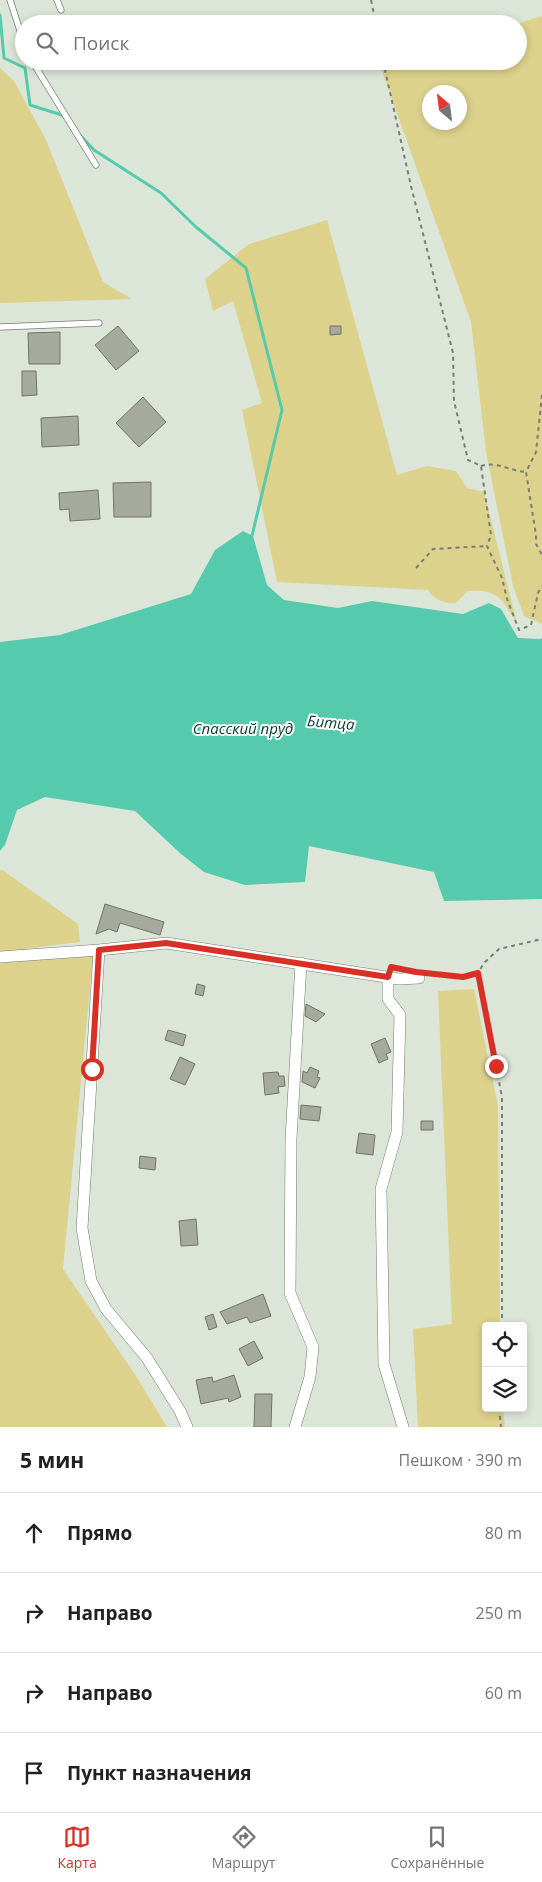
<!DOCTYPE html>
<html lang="ru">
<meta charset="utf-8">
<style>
body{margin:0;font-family:"Open Sans",sans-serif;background:#f6f6f6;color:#202124}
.controls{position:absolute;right:15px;bottom:15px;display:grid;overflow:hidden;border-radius:5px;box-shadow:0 2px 8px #0003}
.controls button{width:45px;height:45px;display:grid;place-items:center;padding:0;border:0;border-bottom:1px solid #e0e0e0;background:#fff;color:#202124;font:25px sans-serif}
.compass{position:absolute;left:422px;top:85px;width:45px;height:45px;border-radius:50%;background:#fff;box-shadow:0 2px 8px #0003;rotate:332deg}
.stop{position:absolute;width:15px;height:15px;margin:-11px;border:4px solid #d93025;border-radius:50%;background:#fff}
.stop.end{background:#d93025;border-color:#fff;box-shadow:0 1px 5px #0008}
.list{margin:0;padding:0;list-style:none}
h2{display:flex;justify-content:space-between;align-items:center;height:65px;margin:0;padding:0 20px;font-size:21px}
h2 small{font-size:16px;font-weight:400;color:#757577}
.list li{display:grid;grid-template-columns:32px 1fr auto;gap:15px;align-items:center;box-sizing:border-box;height:80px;padding:0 20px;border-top:1px solid #e0e0e0}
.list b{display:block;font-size:19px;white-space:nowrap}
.list em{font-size:16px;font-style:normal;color:#757577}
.icon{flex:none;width:28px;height:28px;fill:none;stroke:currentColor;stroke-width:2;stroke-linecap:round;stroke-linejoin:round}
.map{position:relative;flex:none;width:542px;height:1427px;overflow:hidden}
.search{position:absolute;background:#fff;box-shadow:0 2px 8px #0003;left:15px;right:15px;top:15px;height:55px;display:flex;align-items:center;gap:12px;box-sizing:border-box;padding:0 18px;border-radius:28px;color:#757577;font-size:19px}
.sheet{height:385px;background:#fff}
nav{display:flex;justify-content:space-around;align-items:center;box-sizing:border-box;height:70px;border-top:1px solid #e0e0e0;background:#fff;font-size:14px;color:#757577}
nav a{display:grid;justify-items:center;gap:2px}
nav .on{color:#d93025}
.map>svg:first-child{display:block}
</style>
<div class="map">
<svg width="542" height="1427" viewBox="0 0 542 1427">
<rect width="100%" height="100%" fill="#dce6d8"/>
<path fill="#ddd28c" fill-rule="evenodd" d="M542,16V624L524,616L513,586L486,452L471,322L381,68L401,61H518V24H517ZM430,92H460V122H430Z
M0,68L14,81L46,140L103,282L132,299L0,303Z
M327,220L397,475L427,466L456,471L467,488L484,492L517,623C502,600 499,589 468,591L456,603C445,604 434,600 428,590L277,582L242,410L262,403L233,301L213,311L205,279L249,244Z
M1,869L78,924L80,942L0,952V872Z
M94,946L63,1269L136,1376L167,1427H0V960Z
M474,989L498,1106L500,1326H486V1408H503L505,1427H418L413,1329L452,1324L438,991Z"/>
<path fill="#55caac" d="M243,531L253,536L267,585L284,600L338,608L372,601L463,614L489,603L501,609L518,638L540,639L542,638V899L444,901L434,872L309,846L305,882L245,885L204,872L181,854L135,811L45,797L17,810L5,845L0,851V642L60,635L191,594L215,550Z"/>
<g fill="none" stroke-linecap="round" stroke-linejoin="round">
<path stroke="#55caac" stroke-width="3" d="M0,15L4,58L25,68L30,105L62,115L65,118
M80,135L94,150L161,193L196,227L246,268L282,410L251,540"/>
</g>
<path fill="#a6aa9c" stroke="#707467" d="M118,326L139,351L116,370L95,345Z
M330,326H341V334L330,335Z
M60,332V364H29L28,333Z
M22,371H36L37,395L22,396Z
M143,397L166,422L139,447L116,423Z
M78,416L79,445L42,447L41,418Z
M151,482V517H114L113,483Z
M98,490L100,519L70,521L69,509L60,510L59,493Z
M105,904L164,922L160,935L120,923L117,932L109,929L96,934Z
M197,984L205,986L203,996L195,994Z
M306,1004L325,1014L316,1022L305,1016Z
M168,1030L186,1035L183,1046L165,1040Z
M385,1038L391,1052L386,1054L388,1059L379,1063L371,1044Z
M180,1057L195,1064L185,1085L170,1079Z
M310,1067L319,1071L317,1077L320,1078L315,1088L302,1082L303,1071L307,1073Z
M278,1072L279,1076H284L285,1086L278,1087L279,1093L265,1095L263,1073Z
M301,1105L321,1107L319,1121L300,1119Z
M421,1121H433V1130H421Z
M359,1133L375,1135L373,1155L356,1153Z
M140,1156L156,1158L155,1170L139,1168Z
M196,1219L198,1245L181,1246L179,1221Z
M263,1294L271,1316L250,1323L247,1317L227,1324L220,1312Z
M213,1314L217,1327L209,1330L205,1317Z
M254,1341L263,1358L248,1366L239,1349Z
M234,1375L241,1397L229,1402L228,1398L201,1404L196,1380L212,1377L213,1382Z
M255,1394H272L271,1427H254Z"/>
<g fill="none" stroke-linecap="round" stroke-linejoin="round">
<defs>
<path id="service" d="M10,0L24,43
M57,0L61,10
M32,61L96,165
M0,327L99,323"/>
<path id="minor" d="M99,950L82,1228L91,1281L106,1309L147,1358L180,1411L187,1427
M0,957L99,950L166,943L399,979L419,978
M388,977V999L400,1015L397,1132L381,1189L384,1364L403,1427
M295,1427L310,1377L313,1347L290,1293L291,1139L301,963"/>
</defs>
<use href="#service" stroke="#737b70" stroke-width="7"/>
<use href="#minor" stroke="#737b70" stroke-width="12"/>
<path stroke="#787e76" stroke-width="2" stroke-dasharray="4 4" stroke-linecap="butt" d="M371,0L376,24
M383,61L411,186L453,353L454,401L468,460L481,466L491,535L487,546L502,578L507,599L519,630L531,625L538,593L542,586
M542,395L536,452L526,472L536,535V544L542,555
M481,466C497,461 510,471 526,472
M416,568L433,549L487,546
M429,974L463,977L478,973
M502,1326V1097L478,973L484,963L499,949L542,939
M499,1408L501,1427"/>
<use href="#service" stroke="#fff" stroke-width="5.5"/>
<use href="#minor" stroke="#fff" stroke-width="11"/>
</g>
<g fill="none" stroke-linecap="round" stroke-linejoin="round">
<path stroke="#d93025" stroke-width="6" d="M92,1069L99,950L166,943L388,977L391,967L416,972L463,977L478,973L496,1066"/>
</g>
<g text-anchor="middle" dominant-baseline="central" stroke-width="4" stroke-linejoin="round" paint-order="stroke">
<g font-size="15" font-style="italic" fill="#043b2f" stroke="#fff">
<text transform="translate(331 722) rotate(5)">Битца</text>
<text x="243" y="728">Спасский пруд</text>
</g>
</g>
</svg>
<div class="controls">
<button><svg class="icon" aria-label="locate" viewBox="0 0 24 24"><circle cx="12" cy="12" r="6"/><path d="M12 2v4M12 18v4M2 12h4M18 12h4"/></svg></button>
<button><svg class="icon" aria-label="layers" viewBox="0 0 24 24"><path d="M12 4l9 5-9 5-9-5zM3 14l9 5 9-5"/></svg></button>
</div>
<svg class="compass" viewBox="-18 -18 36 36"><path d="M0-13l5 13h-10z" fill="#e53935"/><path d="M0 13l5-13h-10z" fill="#757577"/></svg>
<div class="stop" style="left:92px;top:1069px"></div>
<div class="stop end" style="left:496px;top:1066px"></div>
<div class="search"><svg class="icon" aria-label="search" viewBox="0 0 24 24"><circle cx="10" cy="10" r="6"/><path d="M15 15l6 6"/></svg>Поиск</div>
</div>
<section class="sheet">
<h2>5 мин<small>Пешком · 390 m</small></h2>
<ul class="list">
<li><svg class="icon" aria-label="ahead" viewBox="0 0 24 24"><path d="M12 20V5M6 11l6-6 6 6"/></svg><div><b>Прямо</b></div><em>80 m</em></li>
<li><svg class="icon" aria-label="right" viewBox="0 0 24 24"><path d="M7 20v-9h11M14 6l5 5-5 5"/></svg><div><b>Направо</b></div><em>250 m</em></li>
<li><svg class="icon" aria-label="right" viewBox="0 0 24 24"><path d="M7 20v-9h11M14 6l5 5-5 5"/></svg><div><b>Направо</b></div><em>60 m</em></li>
<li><svg class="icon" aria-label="arrive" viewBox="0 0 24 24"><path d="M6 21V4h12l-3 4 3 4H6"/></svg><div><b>Пункт назначения</b></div></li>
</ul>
</section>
<nav>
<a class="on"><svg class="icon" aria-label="map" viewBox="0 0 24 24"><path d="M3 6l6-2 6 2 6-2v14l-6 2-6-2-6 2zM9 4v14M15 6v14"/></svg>Карта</a>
<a><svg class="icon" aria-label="directions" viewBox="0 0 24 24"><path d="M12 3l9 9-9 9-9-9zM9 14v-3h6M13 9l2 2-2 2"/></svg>Маршрут</a>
<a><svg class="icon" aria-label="saved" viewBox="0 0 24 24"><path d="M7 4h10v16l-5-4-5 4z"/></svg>Сохранённые</a>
</nav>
